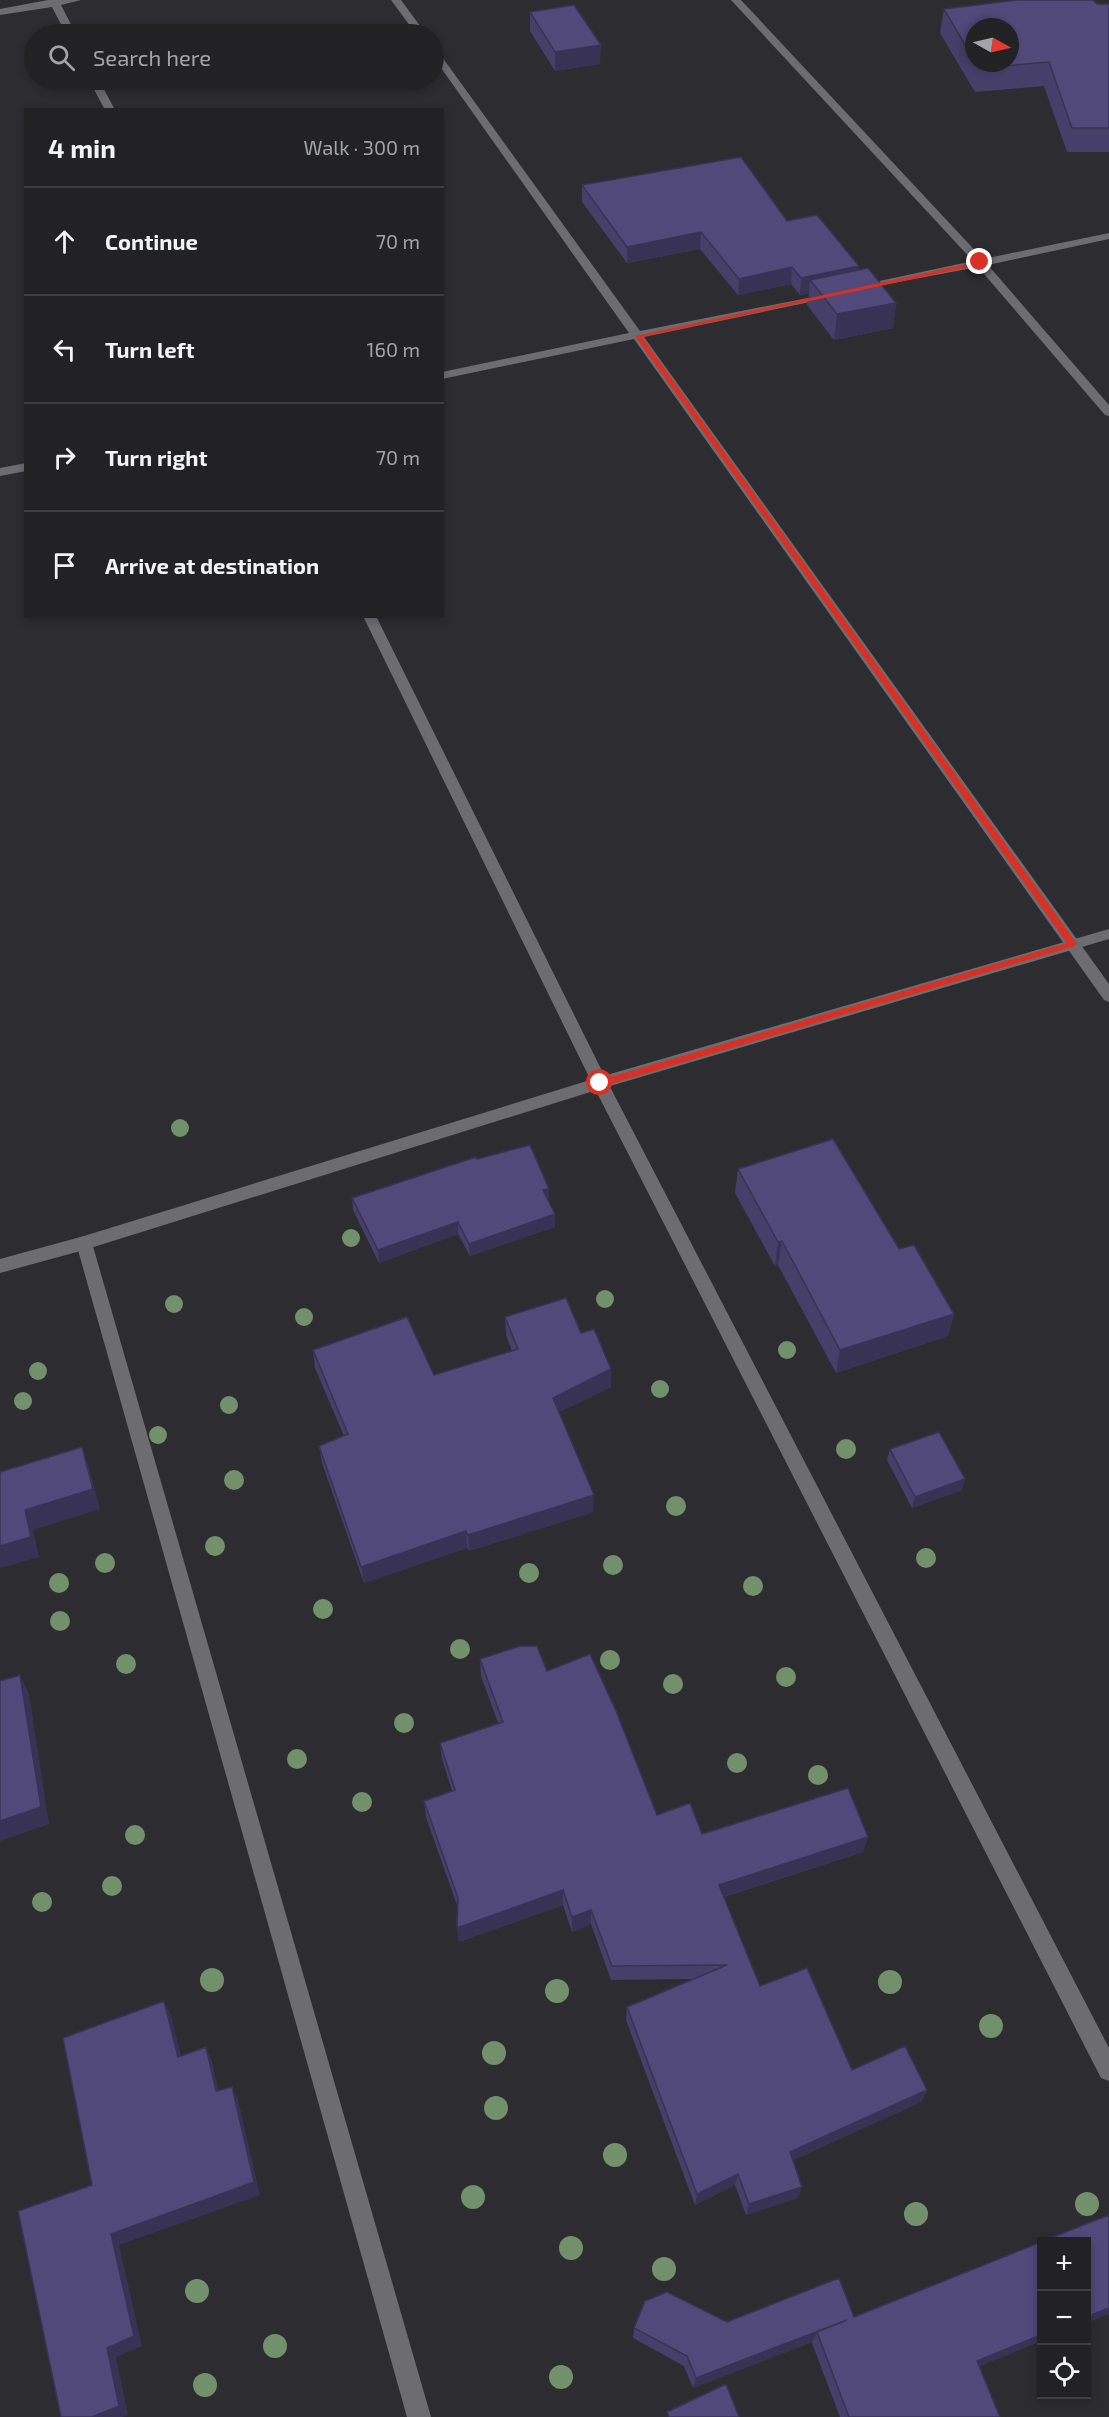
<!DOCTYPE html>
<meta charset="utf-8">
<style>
body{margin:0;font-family:"Exo 2",sans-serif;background:#2e2f32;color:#f1f3f6}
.controls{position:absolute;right:18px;bottom:18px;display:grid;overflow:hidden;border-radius:0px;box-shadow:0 3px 9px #0003}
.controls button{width:54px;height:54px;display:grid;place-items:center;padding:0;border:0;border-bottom:2px solid #3f3f42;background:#222225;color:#f1f3f6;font:30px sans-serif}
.compass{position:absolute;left:965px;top:18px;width:54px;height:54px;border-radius:50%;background:#222225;box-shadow:0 3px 9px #0003;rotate:98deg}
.stop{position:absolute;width:18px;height:18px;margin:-14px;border:4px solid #d93025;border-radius:50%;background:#fff}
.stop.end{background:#d93025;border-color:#fff;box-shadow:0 2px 6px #0008}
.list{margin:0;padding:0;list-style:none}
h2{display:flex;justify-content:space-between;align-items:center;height:78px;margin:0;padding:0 24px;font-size:26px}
h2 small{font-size:20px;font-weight:400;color:#a2a4a7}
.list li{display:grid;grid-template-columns:39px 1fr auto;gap:18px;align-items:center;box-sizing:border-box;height:108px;padding:0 24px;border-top:2px solid #3f3f42}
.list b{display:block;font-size:22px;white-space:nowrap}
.list em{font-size:20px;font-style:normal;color:#a2a4a7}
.icon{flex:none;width:33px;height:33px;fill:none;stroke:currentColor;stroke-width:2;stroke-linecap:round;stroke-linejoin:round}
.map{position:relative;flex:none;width:1109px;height:2417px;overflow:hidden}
.search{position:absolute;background:#222225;box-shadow:0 3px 9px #0003;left:24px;top:24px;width:420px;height:66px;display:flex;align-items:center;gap:15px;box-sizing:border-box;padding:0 21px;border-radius:33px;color:#a2a4a7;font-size:22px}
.panel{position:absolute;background:#222225;box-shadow:0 3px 9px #0003;left:24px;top:108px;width:420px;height:510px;border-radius:0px}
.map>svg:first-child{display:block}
</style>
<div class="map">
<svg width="1109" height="2417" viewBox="0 0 1109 2417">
<rect width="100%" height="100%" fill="#2d2d31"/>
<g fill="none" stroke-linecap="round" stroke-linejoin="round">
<path fill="#6c6c71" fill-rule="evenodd" d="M48,0H81L61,5L76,34H66L52,7L0,15V9Z
M391,0H401L426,34H416Z
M731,0H741L983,259L1109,233V239L988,265L1109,405V416L1105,415L978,267L856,290V286L973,261Z
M434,49L437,50L640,331L833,293L835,295L829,298L644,337L1109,984V1002L1104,1000L634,339L442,379V372L629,333L434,58Z
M89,80H99L115,110H105Z
M26,463V471L0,476V468Z
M363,616H376L608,1083L1109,2048V2081L1101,2078L592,1083Z
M84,1236L90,1238L92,1243L431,2417H407L76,1243L78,1238Z"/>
<path fill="#6c6c71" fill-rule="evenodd" d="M1109,929V939L600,1089L84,1250L0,1273V1259L84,1236L600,1077Z"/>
</g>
<g fill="#71906b">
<circle cx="180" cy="1128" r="9"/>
<circle cx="351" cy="1238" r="9"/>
<circle cx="605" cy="1299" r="9"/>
<circle cx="174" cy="1304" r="9"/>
<circle cx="304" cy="1317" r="9"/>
<circle cx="787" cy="1350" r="9"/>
<circle cx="38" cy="1371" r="9"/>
<circle cx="660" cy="1389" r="9"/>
<circle cx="23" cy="1401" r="9"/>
<circle cx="229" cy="1405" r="9"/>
<circle cx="158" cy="1435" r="9"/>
<circle cx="846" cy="1449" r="10"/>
<circle cx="234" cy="1480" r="10"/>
<circle cx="676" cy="1506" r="10"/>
<circle cx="215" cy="1546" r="10"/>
<circle cx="926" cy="1558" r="10"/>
<circle cx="105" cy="1563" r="10"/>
<circle cx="613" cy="1565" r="10"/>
<circle cx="529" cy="1573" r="10"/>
<circle cx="59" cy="1583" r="10"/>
<circle cx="753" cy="1586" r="10"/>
<circle cx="323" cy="1609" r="10"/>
<circle cx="60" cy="1621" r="10"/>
<circle cx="460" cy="1649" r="10"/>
<circle cx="610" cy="1660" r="10"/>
<circle cx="126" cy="1664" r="10"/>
<circle cx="786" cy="1677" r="10"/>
<circle cx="673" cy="1684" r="10"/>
<circle cx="404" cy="1723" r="10"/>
<circle cx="297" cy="1759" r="10"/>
<circle cx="737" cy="1763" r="10"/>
<circle cx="818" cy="1775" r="10"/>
<circle cx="362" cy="1802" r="10"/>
<circle cx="135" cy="1835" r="10"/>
<circle cx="112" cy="1886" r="10"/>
<circle cx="42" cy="1902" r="10"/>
<circle cx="212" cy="1980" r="12"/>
<circle cx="890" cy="1982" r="12"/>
<circle cx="557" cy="1991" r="12"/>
<circle cx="991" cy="2026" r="12"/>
<circle cx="494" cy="2053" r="12"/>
<circle cx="496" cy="2108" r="12"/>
<circle cx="615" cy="2155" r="12"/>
<circle cx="473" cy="2197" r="12"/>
<circle cx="1087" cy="2204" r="12"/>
<circle cx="916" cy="2214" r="12"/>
<circle cx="571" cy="2248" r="12"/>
<circle cx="664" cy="2269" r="12"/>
<circle cx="197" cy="2291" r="12"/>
<circle cx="275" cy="2346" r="12"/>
<circle cx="561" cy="2377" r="12"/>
<circle cx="205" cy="2385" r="12"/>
</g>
<path fill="#453f69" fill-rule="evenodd" d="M1097,4H1109V152H1067L1044,86L975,92L940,33L944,9ZM974,27L1010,63H974Z
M530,12L600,64L555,71L530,31Z
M582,185L787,221L859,270L896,303L893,328L834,340L807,305L809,293L800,295L791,284L738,295L700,249L627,263L582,202Z
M477,1159L549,1201L555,1227L470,1256L458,1234L379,1263L353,1210L352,1198Z
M738,1169L899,1249L954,1314L948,1336L836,1373L778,1265L775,1266L735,1193Z
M505,1317L581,1333L611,1369V1387L559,1412L593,1512L469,1551L467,1548L364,1583L322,1463L319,1446L344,1436L315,1368L313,1350L434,1375L512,1351L506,1335Z
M890,1449L962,1490L912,1508L887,1460Z
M480,1659L547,1671L657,1815L702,1834L863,1852L724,1897L760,1986L852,2070L927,2090L921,2102L793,2160L798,2198L746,2215L735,2185L695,2205L626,2020L627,2007L694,1979L611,1980L591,1924L572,1932L563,1905L459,1942L457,1928L458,1908L426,1817L424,1801L452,1791L442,1759L440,1743L498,1723L481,1676Z
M854,2317L1041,2341L979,2366L1000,2417H840L812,2343V2342L693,2388L684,2366L633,2338L634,2328L727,2322Z"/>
<path fill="#383355" d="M601,45L600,64L555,71V52Z
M701,232L700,249L627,263V247Z
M859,266L857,283L810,280L809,293L800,295L801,278Z
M792,267L791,284L738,295L739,279Z
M896,303L893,328L834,340L837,314Z
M549,1189V1201L543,1203V1190Z
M555,1214V1227L470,1256L469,1244Z
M458,1222V1234L379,1263L378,1250Z
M782,1241L778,1265L775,1266L778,1242Z
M954,1314L948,1336L836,1373L840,1350Z
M611,1369V1387L553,1415V1398Z
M82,1447L89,1468L100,1509L33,1530L39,1557L0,1568V1546L25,1510Z
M965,1479L962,1490L912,1508L915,1497Z
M594,1495L593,1512L469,1551L468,1535Z
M466,1531L467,1548L364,1583L361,1567Z
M20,1675L29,1694L49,1824L0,1841V1821Z
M868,1837L863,1852L716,1899L719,1885Z
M563,1890V1905L459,1942L457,1928Z
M591,1910V1924L572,1932V1917Z
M164,2001L171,2016L185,2071L178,2057Z
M206,2047L212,2062L222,2105L216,2091Z
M232,2087L238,2100L260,2195L119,2245L142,2346L116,2357L128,2415L122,2417H92L107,2348L111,2234Z
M927,2090L921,2102L787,2163L790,2152Z
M738,2174L735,2185L695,2205L697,2194Z
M802,2187L798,2198L746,2215L749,2204Z
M1109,2308V2314L1086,2323V2317Z
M847,2320L817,2332L812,2342L693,2388L696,2378Z
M1041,2335V2341L968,2371L977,2361Z"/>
<path fill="#50497a" stroke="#383355" stroke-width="1.5" d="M1017,0H1093L1097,4H1109V128H1072L1049,62L979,68L976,63H1010V27H974V60L944,9Z
M574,5L601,45L555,52L530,12Z
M741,157L787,221L817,215L859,266L801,278L792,267L739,279L701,232L627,247L582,185Z
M868,268L896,303L837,314L810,280Z
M833,1139L899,1249L914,1245L954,1314L840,1350L782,1241L778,1242L738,1169Z
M530,1145L549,1189L543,1190L555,1214L469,1244L458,1222L378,1250L352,1198L476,1157L477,1159Z
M566,1298L581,1333L594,1329L611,1369L553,1398L594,1495L468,1535L466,1531L361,1567L319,1446L348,1434L313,1350L407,1317L434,1375L518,1349L505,1317Z
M939,1432L965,1479L915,1497L890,1449Z
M82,1447L93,1489L25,1510L31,1537L0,1546V1472Z
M520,1646H537L547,1671L590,1654L616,1711L657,1815L690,1803L702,1834L848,1788L868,1837L719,1885L760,1986L807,1968L852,2070L905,2046L927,2090L790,2152L802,2187L749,2204L738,2174L697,2194L627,2007L727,1965L612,1966L591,1910L572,1917L563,1890L457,1928L458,1898L424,1801L455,1790L440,1743L503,1722L480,1659Z
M20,1675L41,1807L0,1821V1681Z
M164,2001L178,2057L206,2047L216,2091L232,2087L254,2182L111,2234L134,2336L107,2348L119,2406L92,2417H61L18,2211L92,2185L63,2038Z
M1109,2215V2308L1086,2317V2241H1043Z
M1041,2242V2335L977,2361L1000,2417H849L817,2332L847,2320L696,2378L687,2356L634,2328L645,2301L667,2292L727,2322L839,2278L854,2317Z
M726,2384L739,2417H669L667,2412Z"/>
<path fill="#d93025" d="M980,261L983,264L642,337L1077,944L1072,947L600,1087L597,1086V1081L600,1080L1067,943L635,336Z"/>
</svg>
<div class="controls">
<button>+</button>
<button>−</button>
<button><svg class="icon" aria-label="locate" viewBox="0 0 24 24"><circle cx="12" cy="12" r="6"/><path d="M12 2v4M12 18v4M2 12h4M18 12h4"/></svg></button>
</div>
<svg class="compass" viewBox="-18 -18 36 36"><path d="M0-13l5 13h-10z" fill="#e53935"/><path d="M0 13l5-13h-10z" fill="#a2a4a7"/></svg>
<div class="stop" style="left:600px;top:1083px"></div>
<div class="stop end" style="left:980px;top:262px"></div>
<div class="search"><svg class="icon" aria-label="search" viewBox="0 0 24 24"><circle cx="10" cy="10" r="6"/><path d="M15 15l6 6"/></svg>Search here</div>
<section class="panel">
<h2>4 min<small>Walk · 300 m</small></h2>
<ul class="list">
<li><svg class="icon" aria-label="ahead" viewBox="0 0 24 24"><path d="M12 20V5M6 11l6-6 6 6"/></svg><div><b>Continue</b></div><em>70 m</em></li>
<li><svg class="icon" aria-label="left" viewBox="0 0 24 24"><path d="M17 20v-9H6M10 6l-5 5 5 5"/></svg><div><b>Turn left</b></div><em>160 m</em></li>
<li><svg class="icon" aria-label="right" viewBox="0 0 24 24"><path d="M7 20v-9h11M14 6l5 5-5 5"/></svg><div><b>Turn right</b></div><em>70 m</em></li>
<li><svg class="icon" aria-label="arrive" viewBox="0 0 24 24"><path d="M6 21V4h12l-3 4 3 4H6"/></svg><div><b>Arrive at destination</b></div></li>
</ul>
</section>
</div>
